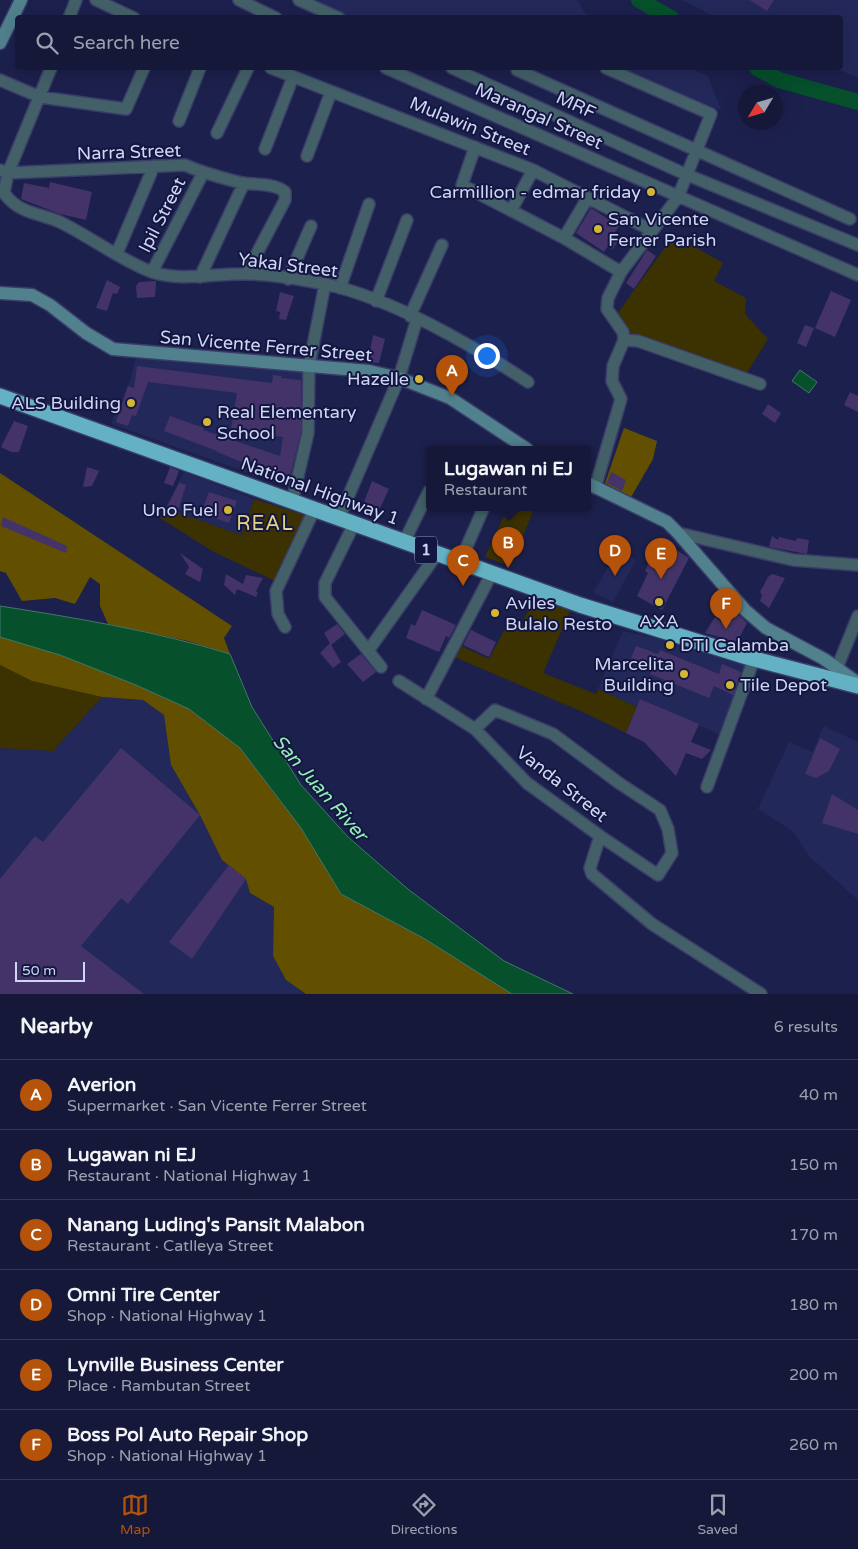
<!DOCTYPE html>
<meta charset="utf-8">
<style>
body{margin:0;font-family:"Varela Round",sans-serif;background:#222544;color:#f1f3f6}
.compass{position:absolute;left:738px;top:85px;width:45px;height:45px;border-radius:50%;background:#151839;box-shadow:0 5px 20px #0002;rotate:232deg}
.scale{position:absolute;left:15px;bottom:12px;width:70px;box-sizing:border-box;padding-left:5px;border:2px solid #cfd6f3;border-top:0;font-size:14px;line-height:18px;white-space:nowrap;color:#cfd6f3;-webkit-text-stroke:4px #131641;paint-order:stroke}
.you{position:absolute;left:486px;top:355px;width:18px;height:18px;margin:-12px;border:4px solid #fff;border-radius:50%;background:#1a73e8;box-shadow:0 0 0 8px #1a73e833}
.badge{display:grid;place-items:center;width:32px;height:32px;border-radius:50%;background:#b45309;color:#fff;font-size:16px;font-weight:700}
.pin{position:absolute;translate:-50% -41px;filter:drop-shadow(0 1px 2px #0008)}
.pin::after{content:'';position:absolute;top:26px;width:18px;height:15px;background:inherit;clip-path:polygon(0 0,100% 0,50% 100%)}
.popup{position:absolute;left:426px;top:446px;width:165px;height:65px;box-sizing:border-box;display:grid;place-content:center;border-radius:5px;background:#151839;filter:drop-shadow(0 1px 4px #0005);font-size:16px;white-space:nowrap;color:#9da0ae}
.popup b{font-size:19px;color:#f1f3f6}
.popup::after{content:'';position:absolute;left:50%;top:100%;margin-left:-10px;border:10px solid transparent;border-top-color:#151839}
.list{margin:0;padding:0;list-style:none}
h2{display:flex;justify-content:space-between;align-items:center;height:65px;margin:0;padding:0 20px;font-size:21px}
h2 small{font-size:16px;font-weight:400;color:#9da0ae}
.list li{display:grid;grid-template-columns:32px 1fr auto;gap:15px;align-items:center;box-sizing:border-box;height:70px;padding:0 20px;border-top:1px solid #343753}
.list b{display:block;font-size:19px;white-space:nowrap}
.list p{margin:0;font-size:16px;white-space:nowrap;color:#9da0ae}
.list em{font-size:16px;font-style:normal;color:#9da0ae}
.icon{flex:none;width:28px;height:28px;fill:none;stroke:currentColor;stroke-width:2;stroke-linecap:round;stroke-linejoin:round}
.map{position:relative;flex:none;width:858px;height:994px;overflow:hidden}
.search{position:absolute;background:#151839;box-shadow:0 5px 20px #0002;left:15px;right:15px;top:15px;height:55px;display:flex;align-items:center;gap:12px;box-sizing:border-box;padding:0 18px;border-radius:5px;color:#9da0ae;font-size:19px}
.sheet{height:485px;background:#151839}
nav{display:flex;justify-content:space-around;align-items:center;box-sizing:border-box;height:70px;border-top:1px solid #343753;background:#151839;font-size:14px;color:#9da0ae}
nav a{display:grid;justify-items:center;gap:2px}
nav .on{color:#b45309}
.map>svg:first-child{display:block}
</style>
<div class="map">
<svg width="858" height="994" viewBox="0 0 858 994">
<rect width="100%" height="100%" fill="#1c204c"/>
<path fill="#23285a" d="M306,0H577L588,17H346Z
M682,0H858V78L835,68H840V18L716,17Z
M624,68H690L708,76L721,110Z
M136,357L305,371L302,439L291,488L111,424L130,380Z
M184,472L254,499L241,535L165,508Z
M618,550L636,560L613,602L593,593Z
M623,631L659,639L756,669L729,739L641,699L637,707L598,689Z
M102,697L143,700L164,715L171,765L200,815L222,860L246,879L250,893L274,907L273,956L286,980L306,994H0V748L53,751Z
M824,726L858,742V900L809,856L793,831L758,809L789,742L812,752Z"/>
<path fill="#3c3100" d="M674,235L723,263L714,281L746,298L745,314L768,339L745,376L647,337L630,333L617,314Z
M254,499L307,516L275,581L212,551L160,518L165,508L241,535Z
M508,507H530L534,509L511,566L485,557Z
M534,598L570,611L543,673L596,694L598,689L637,707L626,733L585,713L452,656L457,644L489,659L508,623L521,626Z
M0,665L32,681L102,697L53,751L0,748Z"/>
<path fill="#625000" d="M624,428L657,441L653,459L630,499L605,483Z
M0,473L232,626L224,638L230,654L188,641L108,624L100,606V584L90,577L75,604L55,598L22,601L6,573L0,571Z
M0,637L60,655L136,685L189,709L240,748L301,828L341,894L425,939L512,994H306L286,980L273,956L274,907L250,893L246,879L222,860L200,815L171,765L164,715L143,700L102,697L32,681L0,665Z"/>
<path fill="#06502c" stroke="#427868" d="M800,370L817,382L809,393L792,381Z
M0,606C77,618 155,631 230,654L252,707L301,785L348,837L409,890L504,961L573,994H512L425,939L341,894L301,828L240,748L189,709L136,685L60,655L0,637Z"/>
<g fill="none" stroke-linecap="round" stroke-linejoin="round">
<path stroke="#06502c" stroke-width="16" d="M639,0L671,18
M757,68L779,80L858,102"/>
</g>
<path fill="#433369" d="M750,0H774L767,11Z
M50,182L92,192L86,220L60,214L21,199L24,183L49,188Z
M591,208L619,226L615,232L621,236L613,249L608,246L604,252L576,233Z
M647,250L656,256L634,289L626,283Z
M107,280L120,287L117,294L113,293L107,311L96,308Z
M156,281L155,297L137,298L136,286L139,282Z
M831,291L851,300L835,337L815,328Z
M280,292L294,296L286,320L279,319L280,312L276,311Z
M805,325L814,328L806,347L797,343Z
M373,335L385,339L379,363L368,362Z
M137,366L272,383L273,375L281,376V378L301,380V432L290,476L274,474L244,463L217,452V451L164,431L170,416L204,428L203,430L280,456L283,437L231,429L237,393L148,382L136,416L132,415L128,426L116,422L128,386L134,388Z
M850,392L858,396V412L844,405Z
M768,404L781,413L775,423L762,414Z
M14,421L28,426L19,452H11L1,447Z
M87,467L99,471L92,486L83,487Z
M170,467L179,471L173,486L164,483Z
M611,472L626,480L622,491L607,483Z
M372,481L389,489L380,508L364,502Z
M179,483L186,485L178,511L167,507Z
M209,492L237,501L229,523L201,513Z
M3,517L67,546L66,553L1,526Z
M772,536L778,540L779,537L796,541L797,538L809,540L807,554L769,547Z
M660,539L674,546L673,548L689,558L662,610L637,596L648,573L645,571Z
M180,553L203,569L200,582L185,574L189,567Z
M226,574L243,584L246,575L263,578L256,591L258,593L256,597L237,589L235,595L224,585Z
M772,574L785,578L769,608L760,601L762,595L760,592L768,577Z
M422,610L456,625L449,638L446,636L439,652L406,638L411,624L415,626Z
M735,611L747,623L737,642L705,633L715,617L725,625Z
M337,624L345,634L331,645L324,633Z
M471,630L496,642L489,657L463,645Z
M330,643L341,662L333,668L320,653Z
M636,646L658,654L660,650L719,674L722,664L741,672L733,695L714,686L709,698L650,674L653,667L631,658Z
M361,654L376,672L363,682L347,664Z
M640,699L699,724L691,742L711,750L702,759L686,753L676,776L644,742L626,733Z
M820,738L840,749L829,771L816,778L805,774Z
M121,748L200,815L128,904L121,898L81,946L144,994H0V879L35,836L43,842Z
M832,794L858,810V834L822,823Z
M229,865L246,879L192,959L169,942Z"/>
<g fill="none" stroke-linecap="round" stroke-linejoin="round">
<defs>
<path id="street" d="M96,0L134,18
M239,0L276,18
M299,0L339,18
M69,18L76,0
M51,68L8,173L4,193C20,215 39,212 62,223C90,237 124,262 152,272C183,282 215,273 246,274C271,274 300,279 325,284C391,298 472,345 528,382
M271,68L533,170L651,230
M386,68L858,275
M452,68L685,174L858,245
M518,68L517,70L850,219
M0,80L40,97L126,109L144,68
M179,121L200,68
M217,133L248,68
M475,147L462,185L564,238L621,272
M265,149L293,77
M307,156L331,92
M0,170L8,173L185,165C203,173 222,178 242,183C255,185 275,183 285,192V200L246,274
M512,209L533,170
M564,238L587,199
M117,253L154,166
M152,272L203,173
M200,277L244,183
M288,279L311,226
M340,288L369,204
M376,301L407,220
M410,316L442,245
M624,340L638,341L760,384
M595,488L621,399L612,381L613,366L624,340L623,332L607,309L608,298L621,272L678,197L711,114L606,68
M292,502L308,433L309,366L325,284
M339,518L399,378L417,319
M354,524L325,583V597L381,667
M678,533L793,560L858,565
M404,542L429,491
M460,562L484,507
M285,627L278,614L276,591L314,510
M368,651L437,554
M837,668L858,616
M399,681L475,729L527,783L600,836L658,875L672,853L668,829L660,810L619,783L553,734L495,710L475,729
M426,699L492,573
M707,787L754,659
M600,836L590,868L592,874L652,924L761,994"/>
<path id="secondary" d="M0,43L21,0
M0,293L32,295L50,305L86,333L113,349L369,371L399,378L450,398L527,449
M587,483L667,522L678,533L745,610L766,628L824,659L858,683"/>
<path id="highway" d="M0,396L580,605L747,657L858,686"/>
</defs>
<use href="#street" stroke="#393d67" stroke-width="14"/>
<use href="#secondary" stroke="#393d67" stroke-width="15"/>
<use href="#highway" stroke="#393d67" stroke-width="18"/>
<use href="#street" stroke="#436068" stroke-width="11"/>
<use href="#secondary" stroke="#51818d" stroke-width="12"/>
<use href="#highway" stroke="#64b1c3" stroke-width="15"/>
</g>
<g fill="#d4b635" stroke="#131641" stroke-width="2">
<circle cx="651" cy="192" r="5"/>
<circle cx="598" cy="229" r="5"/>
<circle cx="419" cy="379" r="5"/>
<circle cx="131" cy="403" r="5"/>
<circle cx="207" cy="422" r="5"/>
<circle cx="228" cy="510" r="5"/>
<circle cx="659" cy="602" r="5"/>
<circle cx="495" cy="613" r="5"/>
<circle cx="670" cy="645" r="5"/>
<circle cx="684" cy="674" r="5"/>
<circle cx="730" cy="685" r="5"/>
</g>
<g text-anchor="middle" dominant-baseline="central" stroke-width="4" stroke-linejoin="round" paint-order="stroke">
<rect fill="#131641" stroke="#979cbe" stroke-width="1" x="415" y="536.5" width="22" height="27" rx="4"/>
<g font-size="16" font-weight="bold" fill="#cfd6f3">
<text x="426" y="550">1</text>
</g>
<g font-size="18" fill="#cfd6f3" stroke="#131641">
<text transform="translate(576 105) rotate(25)">MRF</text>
<text transform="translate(539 116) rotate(24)">Marangal Street</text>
<text transform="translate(470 126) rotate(22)">Mulawin Street</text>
<text transform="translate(129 152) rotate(-2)">Narra Street</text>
<text transform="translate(162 215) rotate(-63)">Ipil Street</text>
<text transform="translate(288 265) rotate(7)">Yakal Street</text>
<text transform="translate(266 346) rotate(5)">San Vicente Ferrer Street</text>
<text transform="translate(320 491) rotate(20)">National Highway 1</text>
<text transform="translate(562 784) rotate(38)">Vanda Street</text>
</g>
<g font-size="18" fill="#cfd6f3" stroke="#131641" text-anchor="end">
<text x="641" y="192">Carmillion - edmar friday</text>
<text x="608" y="219" text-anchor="start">San Vicente<tspan x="608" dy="21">Ferrer Parish</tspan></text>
<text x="409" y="379">Hazelle</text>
<text x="121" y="403">ALS Building</text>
<text x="217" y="412" text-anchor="start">Real Elementary<tspan x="217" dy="21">School</tspan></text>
<text x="218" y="510">Uno Fuel</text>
<text x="505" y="603" text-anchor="start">Aviles<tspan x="505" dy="21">Bulalo Resto</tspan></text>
<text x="659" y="621" text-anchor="middle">AXA</text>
<text x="680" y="645" text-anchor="start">DTI Calamba</text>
<text x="674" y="664">Marcelita<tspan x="674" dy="21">Building</tspan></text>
<text x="740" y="685" text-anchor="start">Tile Depot</text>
</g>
<g font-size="19" font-style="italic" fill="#93efb4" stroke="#131641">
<text transform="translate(320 788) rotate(49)">San Juan River</text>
</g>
<g font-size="20" letter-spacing="1" fill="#e5d183" stroke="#131641">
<text x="265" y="524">REAL</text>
</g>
</g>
</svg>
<svg class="compass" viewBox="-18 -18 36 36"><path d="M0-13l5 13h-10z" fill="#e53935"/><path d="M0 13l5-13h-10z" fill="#9da0ae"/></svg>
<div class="scale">50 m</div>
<div class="you"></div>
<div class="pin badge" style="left:452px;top:396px">A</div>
<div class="pin badge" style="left:508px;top:568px">B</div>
<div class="popup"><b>Lugawan ni EJ</b>Restaurant</div>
<div class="pin badge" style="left:463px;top:586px">C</div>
<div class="pin badge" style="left:615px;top:576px">D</div>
<div class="pin badge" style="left:661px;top:579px">E</div>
<div class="pin badge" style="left:726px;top:629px">F</div>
<div class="search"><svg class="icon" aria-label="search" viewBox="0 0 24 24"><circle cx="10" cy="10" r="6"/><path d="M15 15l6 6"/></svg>Search here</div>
</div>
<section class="sheet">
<h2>Nearby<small>6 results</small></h2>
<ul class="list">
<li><span class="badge">A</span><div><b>Averion</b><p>Supermarket · San Vicente Ferrer Street</p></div><em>40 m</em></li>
<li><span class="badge">B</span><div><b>Lugawan ni EJ</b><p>Restaurant · National Highway 1</p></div><em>150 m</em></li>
<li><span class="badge">C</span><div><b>Nanang Luding's Pansit Malabon</b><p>Restaurant · Catlleya Street</p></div><em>170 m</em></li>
<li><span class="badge">D</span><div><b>Omni Tire Center</b><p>Shop · National Highway 1</p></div><em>180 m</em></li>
<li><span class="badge">E</span><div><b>Lynville Business Center</b><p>Place · Rambutan Street</p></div><em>200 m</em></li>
<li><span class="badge">F</span><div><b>Boss Pol Auto Repair Shop</b><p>Shop · National Highway 1</p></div><em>260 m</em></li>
</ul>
</section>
<nav>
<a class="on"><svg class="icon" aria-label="map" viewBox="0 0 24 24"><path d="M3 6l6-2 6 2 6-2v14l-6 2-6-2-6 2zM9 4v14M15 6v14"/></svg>Map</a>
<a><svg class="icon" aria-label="directions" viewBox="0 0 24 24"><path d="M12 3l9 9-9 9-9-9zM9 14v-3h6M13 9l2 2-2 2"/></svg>Directions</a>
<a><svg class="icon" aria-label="saved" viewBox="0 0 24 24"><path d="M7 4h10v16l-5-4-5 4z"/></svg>Saved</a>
</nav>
